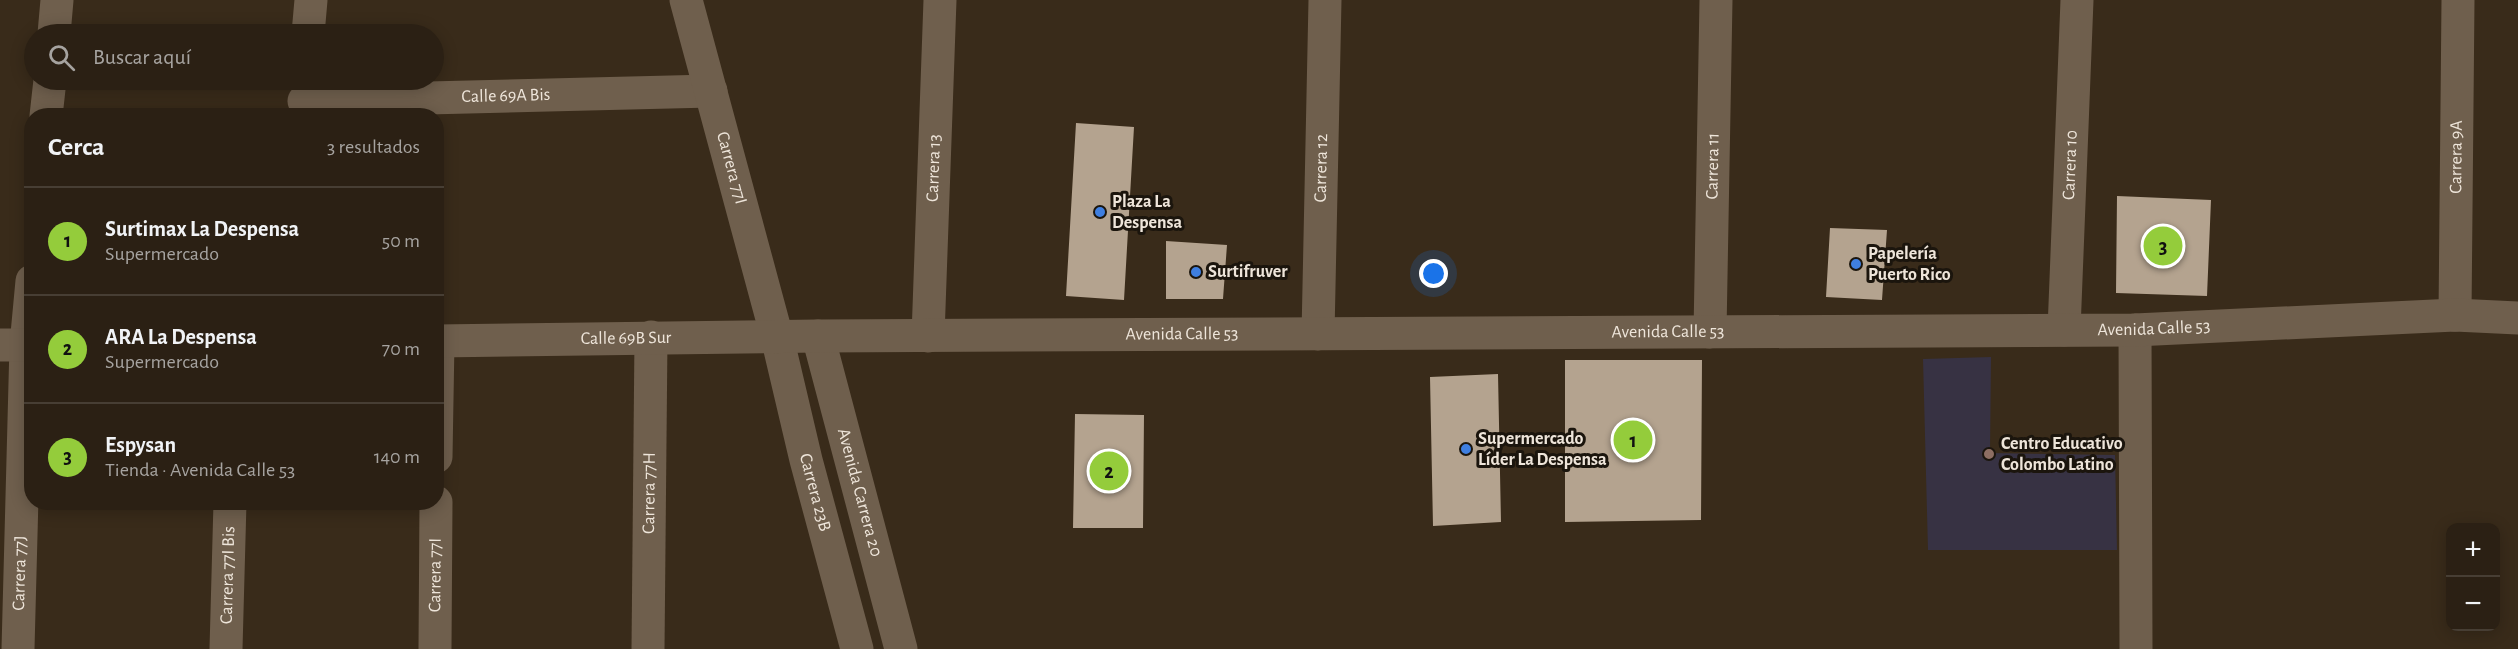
<!DOCTYPE html>
<html lang="es">
<meta charset="utf-8">
<style>
body{margin:0;font-family:"Alegreya Sans",sans-serif;background:#33281d;color:#f1f3f6}
.controls{position:absolute;right:18px;bottom:18px;display:grid;overflow:hidden;border-radius:12px;box-shadow:0 3px 15px #0003}
.controls button{width:54px;height:54px;display:grid;place-items:center;padding:0;border:0;border-bottom:2px solid #473e34;background:#2b2014;color:#f1f3f6;font:30px sans-serif}
.you{position:absolute;left:1434px;top:274px;width:21px;height:21px;margin:-15px;border:4px solid #fff;border-radius:50%;background:#1a73e8;box-shadow:0 0 0 9px #1a73e833}
.badge{display:grid;place-items:center;width:39px;height:39px;border-radius:50%;background:#94cc3b;color:#111;font-size:20px;font-weight:700}
.pin{position:absolute;translate:-50% -50%;border:3px solid #fff;box-shadow:0 2px 6px #0006}
.list{margin:0;padding:0;list-style:none}
h2{display:flex;justify-content:space-between;align-items:center;height:78px;margin:0;padding:0 24px;font-size:26px}
h2 small{font-size:20px;font-weight:400;color:#a6a3a0}
.list li{display:grid;grid-template-columns:39px 1fr auto;gap:18px;align-items:center;box-sizing:border-box;height:108px;padding:0 24px;border-top:2px solid #473e34}
.list b{display:block;font-size:22px;white-space:nowrap}
.list p{margin:0;font-size:20px;white-space:nowrap;color:#a6a3a0}
.list em{font-size:20px;font-style:normal;color:#a6a3a0}
.icon{flex:none;width:33px;height:33px;fill:none;stroke:currentColor;stroke-width:2;stroke-linecap:round;stroke-linejoin:round}
.map{position:relative;flex:none;width:2518px;height:649px;overflow:hidden}
.search{position:absolute;background:#2b2014;box-shadow:0 3px 15px #0003;left:24px;top:24px;width:420px;height:66px;display:flex;align-items:center;gap:15px;box-sizing:border-box;padding:0 21px;border-radius:33px;color:#a6a3a0;font-size:22px}
.panel{position:absolute;background:#2b2014;box-shadow:0 3px 15px #0003;left:24px;top:108px;width:420px;height:402px;border-radius:24px}
.map>svg:first-child{display:block}
</style>
<div class="map">
<svg width="2518" height="649" viewBox="0 0 2518 649">
<rect width="100%" height="100%" fill="#392b1a"/>
<path fill="#373243" d="M1991,357L1990,453L2115,455L2117,550H1928L1923,359Z"/>
<path fill="#b4a38f" d="M1076,123L1134,127L1124,300L1066,296Z
M2117,196L2211,200L2207,296L2116,293Z
M1830,228L1887,230L1882,300L1826,297Z
M1166,241L1227,245L1223,299H1166Z
M1565,360H1702L1701,520L1565,522Z
M1498,374L1501,522L1433,526L1430,377Z
M1075,414L1144,415L1143,528H1073Z"/>
<g fill="none" stroke-linecap="round" stroke-linejoin="round">
<g stroke="#6f5f4d" stroke-width="33">
<path d="M54,34L57,0"/>
<path d="M308,34L311,0"/>
<path id="s1" d="M304,101L711,91"/>
<path d="M46,116L50,80"/>
<path id="s2" d="M2455,315L2458,0"/>
<path id="s3" d="M2064,330L2077,0"/>
<path d="M2135,330L2136,649"/>
<path id="s4" d="M1710,332L1716,0"/>
<path id="s5" d="M1318,334L1325,0"/>
<path id="s6" d="M777,337L806,460L857,649"/>
<path d="M436,457L438,341"/>
<path id="s7" d="M18,649L26,345L32,281"/>
<path id="s8" d="M226,649L230,502"/>
<path id="s9" d="M435,649L436,502"/>
<path id="s10" d="M648,649L651,337"/>
</g>
<g stroke="#6f5f4d" stroke-width="33">
<path id="s11" d="M686,0L777,337"/>
<path id="s12" d="M818,336L901,649"/>
<path id="s13" d="M928,336L940,0"/>
<path id="s14" d="M436,341L818,336L2135,330L2455,315L2518,318"/>
<path d="M0,345H32"/>
</g>
</g>
<g fill="#3f7fe0" stroke="#1b150d" stroke-width="2">
<circle cx="1100" cy="212" r="6"/>
<circle cx="1856" cy="264" r="6"/>
<circle cx="1196" cy="272" r="6"/>
<circle cx="1466" cy="449" r="6"/>
</g>
<circle fill="#8d6e63" stroke="#1b150d" stroke-width="2" cx="1989" cy="454" r="6"/>
<g text-anchor="middle" dominant-baseline="central" stroke-width="6" stroke-linejoin="round" paint-order="stroke">
<g font-size="18" fill="#eee5da" stroke="#1b150d">
<text stroke="none"><textPath href="#s1" startOffset="202">Calle 69A Bis</textPath></text>
<text stroke="none"><textPath href="#s2" startOffset="158">Carrera 9A</textPath></text>
<text stroke="none"><textPath href="#s3" startOffset="165">Carrera 10</textPath></text>
<text stroke="none"><textPath href="#s4" startOffset="166">Carrera 11</textPath></text>
<text stroke="none"><textPath href="#s5" startOffset="166">Carrera 12</textPath></text>
<text stroke="none"><textPath href="#s11" startOffset="174">Carrera 77I</textPath></text>
<text stroke="none"><textPath href="#s13" startOffset="168">Carrera 13</textPath></text>
<text stroke="none"><textPath href="#s14" startOffset="1718">Avenida Calle 53</textPath></text>
<text stroke="none"><textPath href="#s14" startOffset="1232">Avenida Calle 53</textPath></text>
<text stroke="none"><textPath href="#s14" startOffset="746">Avenida Calle 53</textPath></text>
<text stroke="none"><textPath href="#s14" startOffset="190">Calle 69B Sur</textPath></text>
<text stroke="none"><textPath href="#s10" startOffset="156">Carrera 77H</textPath></text>
<text stroke="none"><textPath href="#s6" startOffset="160">Carrera 23B</textPath></text>
<text stroke="none"><textPath href="#s12" startOffset="162">Avenida Carrera 20</textPath></text>
<text stroke="none"><textPath href="#s7" startOffset="76">Carrera 77J</textPath></text>
<text stroke="none"><textPath href="#s8" startOffset="74">Carrera 77I Bis</textPath></text>
<text stroke="none"><textPath href="#s9" startOffset="74">Carrera 77I</textPath></text>
</g>
<g font-size="18" font-weight="bold" fill="#eee5da" stroke="#1b150d" text-anchor="start">
<text x="1112" y="202">Plaza La<tspan x="1112" dy="21">Despensa</tspan></text>
<text x="1868" y="254">Papelería<tspan x="1868" dy="21">Puerto Rico</tspan></text>
<text x="1208" y="272">Surtifruver</text>
<text x="1478" y="439">Supermercado<tspan x="1478" dy="21">Líder La Despensa</tspan></text>
<text x="2001" y="444">Centro Educativo<tspan x="2001" dy="21">Colombo Latino</tspan></text>
</g>
</g>
</svg>
<div class="controls">
<button>+</button>
<button>−</button>
</div>
<div class="you"></div>
<div class="pin badge" style="left:1633px;top:440px">1</div>
<div class="pin badge" style="left:1109px;top:471px">2</div>
<div class="pin badge" style="left:2163px;top:246px">3</div>
<div class="search"><svg class="icon" aria-label="search" viewBox="0 0 24 24"><circle cx="10" cy="10" r="6"/><path d="M15 15l6 6"/></svg>Buscar aquí</div>
<section class="panel">
<h2>Cerca<small>3 resultados</small></h2>
<ul class="list">
<li><span class="badge">1</span><div><b>Surtimax La Despensa</b><p>Supermercado</p></div><em>50 m</em></li>
<li><span class="badge">2</span><div><b>ARA La Despensa</b><p>Supermercado</p></div><em>70 m</em></li>
<li><span class="badge">3</span><div><b>Espysan</b><p>Tienda · Avenida Calle 53</p></div><em>140 m</em></li>
</ul>
</section>
</div>
